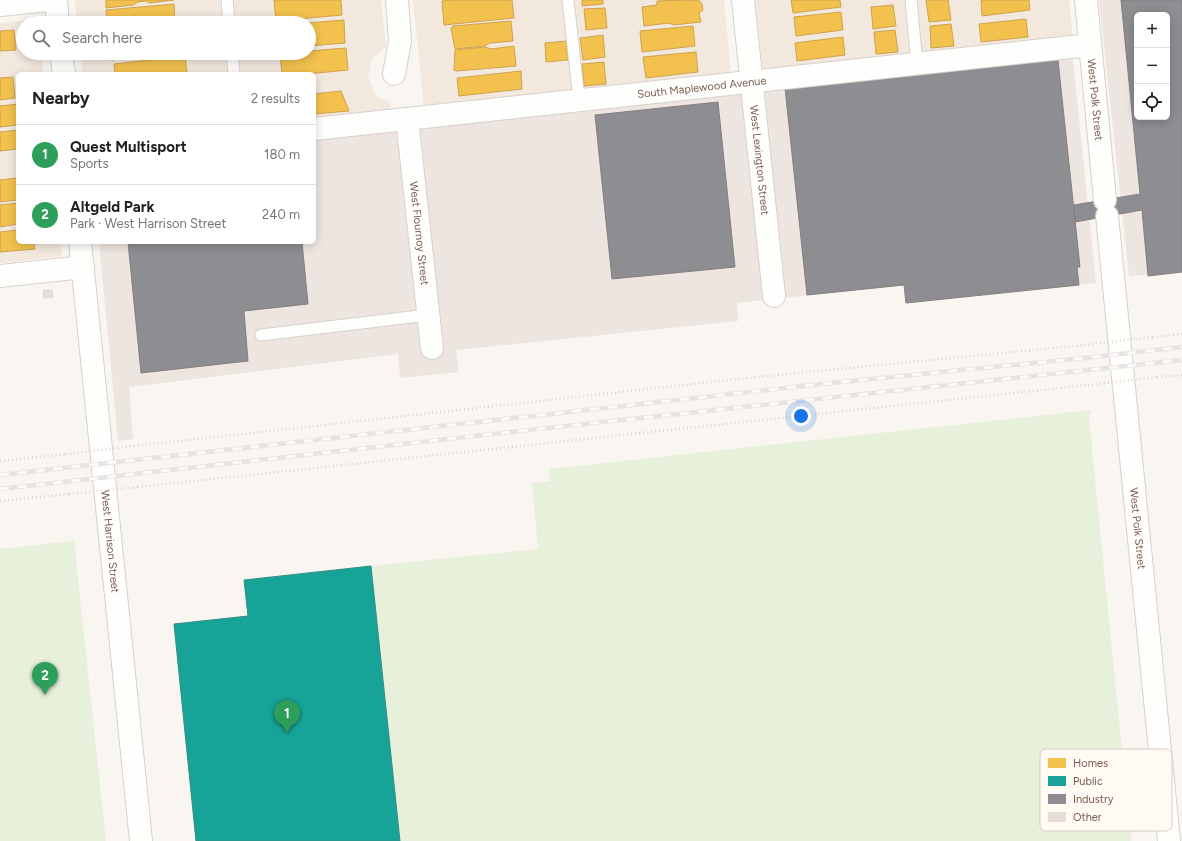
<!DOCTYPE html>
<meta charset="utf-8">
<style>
body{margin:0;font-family:Figtree,sans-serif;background:#f6f6f6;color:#222}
.controls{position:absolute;right:12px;top:12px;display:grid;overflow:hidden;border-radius:6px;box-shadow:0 2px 10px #0003}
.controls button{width:36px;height:36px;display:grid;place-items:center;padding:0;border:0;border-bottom:1px solid #e0e0e0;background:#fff;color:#222;font:20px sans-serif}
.you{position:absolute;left:801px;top:416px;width:14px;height:14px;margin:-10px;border:3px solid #fff;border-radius:50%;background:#1a73e8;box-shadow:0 0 0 6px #1a73e833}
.badge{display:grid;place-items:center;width:26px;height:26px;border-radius:50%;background:#7c3aed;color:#fff;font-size:13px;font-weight:700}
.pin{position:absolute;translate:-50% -33px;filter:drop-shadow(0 1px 2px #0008)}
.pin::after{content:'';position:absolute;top:21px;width:14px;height:12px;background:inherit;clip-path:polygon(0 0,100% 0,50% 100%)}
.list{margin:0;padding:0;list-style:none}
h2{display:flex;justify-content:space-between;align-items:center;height:52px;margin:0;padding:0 16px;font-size:17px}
h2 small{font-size:13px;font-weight:400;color:#767676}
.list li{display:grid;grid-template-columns:26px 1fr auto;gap:12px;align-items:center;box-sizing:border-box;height:60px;padding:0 16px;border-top:1px solid #e0e0e0}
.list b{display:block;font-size:15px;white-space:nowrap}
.list p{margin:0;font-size:13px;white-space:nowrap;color:#767676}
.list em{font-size:13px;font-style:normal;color:#767676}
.icon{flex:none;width:22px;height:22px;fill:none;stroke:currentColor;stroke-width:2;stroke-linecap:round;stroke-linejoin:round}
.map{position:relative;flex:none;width:1182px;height:841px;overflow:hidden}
.search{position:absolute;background:#fff;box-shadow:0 2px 10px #0003;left:16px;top:16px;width:300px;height:44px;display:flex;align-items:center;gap:10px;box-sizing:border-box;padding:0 14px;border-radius:22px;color:#767676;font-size:15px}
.panel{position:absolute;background:#fff;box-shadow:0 2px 10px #0003;left:16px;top:72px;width:300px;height:172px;border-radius:6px}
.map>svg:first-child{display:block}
</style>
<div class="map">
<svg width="1182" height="841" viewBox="0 0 1182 841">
<rect width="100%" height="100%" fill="#f9f5f0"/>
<path fill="#f2e8de" d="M75,0H381L386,47L372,59L368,77L376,96L390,102L392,112L314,120V74H83L80,53H309V23H77Z
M413,0H724L731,73L427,105L424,108Z
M755,0H1069L1073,40L763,73Z
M37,19V23H23V53H41L43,74H18V242H60L62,256L0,263V23Z"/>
<path fill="#ede5e0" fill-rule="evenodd" d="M1099,0H1182V272L1129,276ZM1137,15H1167V117H1137Z
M1072,51L1096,283L906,303L904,285L737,303L738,321L456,350L459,372L400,378L398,354L129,387L133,439L118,441L99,242H314V139Z"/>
<path fill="#e7f0db" d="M1091,410L1089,418L1131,841H400L371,566L538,549L532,483L550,481L549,469Z
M74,541L106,841H0V549Z"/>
<path fill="#f2c14e" stroke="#cea34e" d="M106,0H174L149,3L146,1L138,2L133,5L106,8Z
M274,0H341L342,15L276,21Z
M452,0H512L514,18L444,25L442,1Z
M582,0H603V4L582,6Z
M684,0L687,1L699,0L702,4L703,10L699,13L701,22L674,25L669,23L644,26L642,7L657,5V1Z
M791,0H840L841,7L793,13Z
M926,0H948L951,20L929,22Z
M981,0H1029L1030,10L982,16Z
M174,4L175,23H107L106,10Z
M893,5L896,26L873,29L871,7Z
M605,8L607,28L586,30L584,9Z
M841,12L843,30L796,36L794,17Z
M1026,19L1028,37L981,42L979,24Z
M344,20L345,43L309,46V23H307Z
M511,21L513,41L490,43L485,46L455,49L451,28L453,26Z
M951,24L954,46L931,48L930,26Z
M693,26L695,46L642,52L640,31Z
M14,30L16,50L0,51V31Z
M895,30L898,52L876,54L874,32Z
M603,35L605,57L583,60L580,38Z
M843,37L845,55L797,61L795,43Z
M566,41L568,60L546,62L545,43Z
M514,46L516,66L457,71L454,70L455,50L485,47L491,49Z
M346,48L348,70L307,74H282L280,54L309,53V51Z
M696,52L698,72L646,78L643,57Z
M110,53H179L111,60Z
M185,56L187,74H115L114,64Z
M604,62L606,84L584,86L582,64Z
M521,71L522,89L459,96L457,78Z
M13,77L15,98L0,100V78Z
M341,91L349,111L314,114V94Z
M18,104V125L0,127V106Z
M18,130V149L0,151V132Z
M17,178L18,200L0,202V180Z
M18,203V224L0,227V205Z
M18,230V242H34L35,249L0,252V232Z"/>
<path fill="#17a398" stroke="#358e82" d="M371,566L400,841H196L174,624L248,616L244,580Z"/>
<path fill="#8d8d92" stroke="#877e7d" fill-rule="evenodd" d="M1121,0H1182V272L1148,276L1142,210L1075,222L1074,205L1140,194ZM1137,15H1167V117H1137Z
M1058,60L1080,267H1077L1079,285L906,303L904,285L807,295L785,88Z
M718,102L735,267L612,279L595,115Z
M128,242H302L308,304L244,311L248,361L141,373Z"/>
<path fill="#e6ded7" stroke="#e2d8d2" d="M43,290H52L53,297L44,298Z"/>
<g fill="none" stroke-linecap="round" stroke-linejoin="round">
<defs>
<path id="service" d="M227,0L229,23
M568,0L579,100
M911,0L917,64
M232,53L234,74
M261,335L428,315"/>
<g id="minor">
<path id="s1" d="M743,0L774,296"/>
<path id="s2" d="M1086,0L1105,200"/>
<path d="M0,5L48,0"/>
<path d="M394,74L400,41L397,0"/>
<path id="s3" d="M407,119L432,348"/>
<path id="s4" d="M314,129L1090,45"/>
<path id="s5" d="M1107,216L1169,841"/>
<path d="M0,276L83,267"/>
</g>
<g id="tertiary">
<path d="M56,0L58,23"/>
<path d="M61,53L64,74"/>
<path id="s6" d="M80,242L141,841"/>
</g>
</defs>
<use href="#service" stroke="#d7d1cb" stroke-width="13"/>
<use href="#minor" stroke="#d7d1cb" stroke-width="24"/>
<use href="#tertiary" stroke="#d7d1cb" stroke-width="24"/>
<path stroke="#dcd5d0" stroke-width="2.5" stroke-dasharray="1 3" stroke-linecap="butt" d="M1153,337L1182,334
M1157,377L1182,375
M134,446L747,378L1084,345
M0,461L66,454
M138,487L1088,385
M0,501L69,494"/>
<use href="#service" stroke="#fefefd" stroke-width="11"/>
<use href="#minor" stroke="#fefefd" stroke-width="22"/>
<use href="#tertiary" stroke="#fefefd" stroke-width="22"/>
<defs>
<path id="rail" d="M0,475L821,384L1085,358L1182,347
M0,489L483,435L1182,360"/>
</defs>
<use href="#rail" stroke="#e6e3e7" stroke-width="4.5"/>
<use href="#rail" stroke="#fffaf3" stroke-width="3" stroke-dasharray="9" stroke-linecap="butt"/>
<path stroke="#dcd5d0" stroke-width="2.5" stroke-dasharray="1 3" stroke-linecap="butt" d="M1084,345L1153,337
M1088,385L1157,377
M66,454L134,446
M69,494L138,487"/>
</g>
<g text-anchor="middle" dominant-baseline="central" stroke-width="4" stroke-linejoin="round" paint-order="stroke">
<g font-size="11" fill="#7a5c4d" stroke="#fffaf3">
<text stroke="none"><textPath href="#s4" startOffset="390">South Maplewood Avenue</textPath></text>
<text stroke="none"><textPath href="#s2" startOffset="100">West Polk Street</textPath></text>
<text stroke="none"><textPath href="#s1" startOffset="161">West Lexington Street</textPath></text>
<text stroke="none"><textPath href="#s3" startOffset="115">West Flournoy Street</textPath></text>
<text stroke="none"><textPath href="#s5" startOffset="314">West Polk Street</textPath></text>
<text stroke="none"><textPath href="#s6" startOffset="301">West Harrison Street</textPath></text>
</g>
</g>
<rect x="1040" y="749" width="132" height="82" rx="6" fill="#fffaf3" stroke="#d7cbc1" stroke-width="1"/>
<rect x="1048" y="758" width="18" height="10" fill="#f2c14e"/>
<rect x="1048" y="776" width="18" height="10" fill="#17a398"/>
<rect x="1048" y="794" width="18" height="10" fill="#8d8d92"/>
<rect x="1048" y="812" width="18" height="10" fill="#e6ded7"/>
<g font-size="11" fill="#7a5c4d">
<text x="1073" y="767">Homes</text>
<text x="1073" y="785">Public</text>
<text x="1073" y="803">Industry</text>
<text x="1073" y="821">Other</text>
</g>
</svg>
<div class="controls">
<button>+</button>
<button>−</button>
<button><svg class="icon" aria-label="locate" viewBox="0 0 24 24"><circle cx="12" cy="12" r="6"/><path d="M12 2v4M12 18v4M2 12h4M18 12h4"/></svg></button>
</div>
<div class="you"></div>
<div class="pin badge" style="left:287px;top:733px;background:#2e9e5b">1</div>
<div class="pin badge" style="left:45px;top:695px;background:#2e9e5b">2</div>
<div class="search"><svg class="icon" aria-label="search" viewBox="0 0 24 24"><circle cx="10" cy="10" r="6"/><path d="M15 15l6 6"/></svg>Search here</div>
<section class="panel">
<h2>Nearby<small>2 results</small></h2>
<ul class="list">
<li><span class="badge" style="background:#2e9e5b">1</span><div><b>Quest Multisport</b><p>Sports</p></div><em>180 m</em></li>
<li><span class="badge" style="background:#2e9e5b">2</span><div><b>Altgeld Park</b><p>Park · West Harrison Street</p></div><em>240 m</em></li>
</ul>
</section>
</div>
